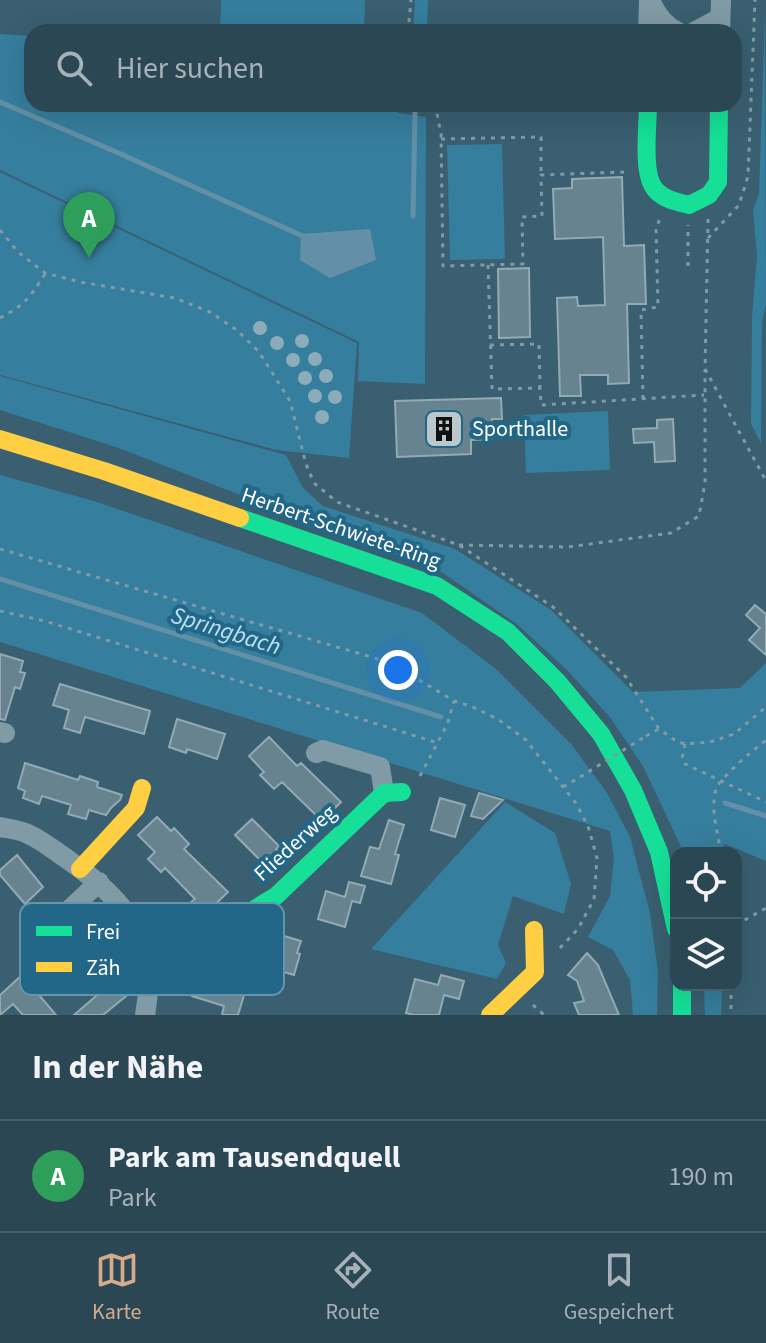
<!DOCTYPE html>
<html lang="de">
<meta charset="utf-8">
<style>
body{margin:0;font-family:"Source Sans 3",sans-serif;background:#37515e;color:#f1f3f6}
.controls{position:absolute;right:24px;bottom:24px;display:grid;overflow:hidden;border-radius:16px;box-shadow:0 8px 32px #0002}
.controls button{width:72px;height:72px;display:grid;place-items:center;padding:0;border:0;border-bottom:2px solid #475f6b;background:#2b4754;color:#f1f3f6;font:40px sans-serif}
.you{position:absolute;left:398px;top:670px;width:28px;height:28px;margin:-20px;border:6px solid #fff;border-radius:50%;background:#1a73e8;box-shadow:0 0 0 12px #1a73e833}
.badge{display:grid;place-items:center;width:52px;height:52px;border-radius:50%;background:#d6ab8b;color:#fff;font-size:26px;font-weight:700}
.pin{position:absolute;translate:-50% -66px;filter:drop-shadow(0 2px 4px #0008)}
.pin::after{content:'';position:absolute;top:42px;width:28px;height:24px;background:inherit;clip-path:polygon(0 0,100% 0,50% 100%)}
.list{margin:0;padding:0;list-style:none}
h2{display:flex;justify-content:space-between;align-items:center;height:104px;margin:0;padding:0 32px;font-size:34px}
h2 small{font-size:26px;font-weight:400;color:#a6b2b8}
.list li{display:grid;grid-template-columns:52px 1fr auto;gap:24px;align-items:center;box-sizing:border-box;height:112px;padding:0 32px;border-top:2px solid #475f6b}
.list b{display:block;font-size:30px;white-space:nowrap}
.list p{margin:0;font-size:26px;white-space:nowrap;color:#a6b2b8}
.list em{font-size:26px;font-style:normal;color:#a6b2b8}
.icon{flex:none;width:44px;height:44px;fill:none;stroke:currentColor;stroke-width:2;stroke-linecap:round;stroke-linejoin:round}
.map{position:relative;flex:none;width:766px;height:1015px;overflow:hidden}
.search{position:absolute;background:#2b4754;box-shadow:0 8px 32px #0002;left:24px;right:24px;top:24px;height:88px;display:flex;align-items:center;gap:20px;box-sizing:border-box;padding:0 28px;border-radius:24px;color:#a6b2b8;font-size:30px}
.sheet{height:216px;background:#2b4754}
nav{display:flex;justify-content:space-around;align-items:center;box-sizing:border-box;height:112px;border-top:2px solid #475f6b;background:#2b4754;font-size:22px;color:#a6b2b8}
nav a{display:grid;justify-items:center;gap:4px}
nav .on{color:#d6ab8b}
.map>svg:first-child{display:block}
</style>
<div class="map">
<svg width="766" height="1015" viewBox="0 0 766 1015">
<rect width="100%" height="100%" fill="#395f70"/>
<path fill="#367e9d" d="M221,0H365L364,32H220Z
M415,0H428L427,32H413Z
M765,15L766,303L762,323L761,443L751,424L752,318L757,256L753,210L759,194Z
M0,34L32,36V104H398V113L426,117L425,384L358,381L359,342L0,170Z
M502,144L505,259L450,260L447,145Z
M0,172L357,343L349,458L276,450L0,375Z
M0,376L286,455L303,488L323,506L455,549L551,610L633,692L740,688L766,663V861L725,844L719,853H684L643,766L609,716L568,671L518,625L443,573L116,447L0,410Z
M608,411L610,470L526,473L524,415Z
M0,475L94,501L422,613L496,669L571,744L607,793L630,837L650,913L658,972L657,1015H633L630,980L613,950L588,937L610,896L614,858L610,831L0,642Z
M505,802L555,833L571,884L564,914L513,896L498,945L506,963L497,979L371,949Z
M704,985H722L721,1015H705Z"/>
<path fill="#6390a6" d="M370,229L376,260L330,278L300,260L301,234Z"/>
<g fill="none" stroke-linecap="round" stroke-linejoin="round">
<path stroke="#6390a6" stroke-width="5" d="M0,102L114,151L307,238
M413,216L415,112
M0,579L441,717
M725,803L766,816"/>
</g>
<path fill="#67838f" stroke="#93a9b4" stroke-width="2" d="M622,177L624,246L644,245L646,304H627L629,383L608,384V375H580L581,396H560L557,298L577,297L578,306L605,305L603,237L555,239L553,189L572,188V179Z
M529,268L530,337L499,338L498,269Z
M501,398L502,419H492V439L471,440V454L397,457L395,401Z
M673,419L675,461L655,462L654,442L634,443L633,429L657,428V420Z
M755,605L766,614V655L749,640L760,628L746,615Z
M0,654L23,661L20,672L25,673L20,689L15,687L5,720L0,719Z
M60,684L150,711L144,734L85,717L80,733L64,728L69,710L53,705Z
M177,719L225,734L217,759L187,749L186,753L169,747Z
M269,737L297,766L301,763L341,802L322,821L282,782L274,789L260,775L264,772L249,756Z
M25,763L78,780L80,776L98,782L97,787L122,795L120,800L111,808L106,815L89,810L86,819L68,814L71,805L42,796L39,804L23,798L25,791L18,788Z
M479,793L503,800L483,819L471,816Z
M440,798L465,805L455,837L431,830Z
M157,817L171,831L174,828L189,844L184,849L228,892L204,915L191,902L195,899L165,868L161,872L148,859L155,852L138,835Z
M252,819L279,846L276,849L280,853L266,866L235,835Z
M389,820L404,825L395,854L399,855L391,884L361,876L370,847L379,849Z
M17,855L43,887L25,904L0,875V870Z
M349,882L365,886L360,903L352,901L345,927L318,919L326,891L345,897Z
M267,931L301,941L297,953L300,954L294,975L270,968L264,990L247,985L238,1015H222L224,1006L192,996L200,970L234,980L243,949L261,954Z
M587,953L598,965L619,1015H579L574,1003L584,1001L577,981L568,975Z
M22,975L56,1015H23L13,1004L0,1015V995Z
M441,975L464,981L459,999L444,995L439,1015H414L406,1013L415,979L438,985Z
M117,978L130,993L103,1015H74Z"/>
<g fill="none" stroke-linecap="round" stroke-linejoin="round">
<path stroke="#809aa6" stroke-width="3" stroke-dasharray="4 6" stroke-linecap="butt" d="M408,32L411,0
M435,104L441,134L443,266L523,264L522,217L542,216L541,175L624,172
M441,139L541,137V175
M708,219L705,369L766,481
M0,230L18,252L45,273L80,282L175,298L210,312L238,331L259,352L290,401L306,464L314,483L337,502L459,545L553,607L626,677L659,729L676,741L685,744L710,742L734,734L766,707
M708,238L739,205L748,176L755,0
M488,265L492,389L540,388L541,405L704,395
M688,266V225
M0,318C25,305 30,297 45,274
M490,345L539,344L540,387
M643,399L641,310L658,307L656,229L660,218
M459,545L568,547L671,533L699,516L705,483V369
M0,549L375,658L406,672L454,701L473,707L499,720L526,740L575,802L588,826L597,858L594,899L578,929L558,950
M0,611L45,621L438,743
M646,736L659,729
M685,744L682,759L685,764L766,802
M420,776L447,725L454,701
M563,787L580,777
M721,853C718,833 710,809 716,789C721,776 754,750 766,740
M736,925L766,908
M731,985V1015
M533,1005L544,1015"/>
<path stroke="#809aa6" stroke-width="20" d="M650,0C656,14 664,26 678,32
M648,32L649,0
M694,32L720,18
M720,32L721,0
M0,732L5,733
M316,753L323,750L380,767L384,793
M0,827C10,829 22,830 30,835C43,841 55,851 67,859C126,900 159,940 145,1015
M32,945L99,882"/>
<path stroke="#16e098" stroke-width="18" d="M648,104C648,125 642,172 654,188C662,199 677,202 689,205L709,195L718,182L719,104
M240,518L437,586L508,632L557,681L601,734L633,790L659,852L676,929
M148,962L162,958L212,935L276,896L384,793L402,792
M682,985V1015"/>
<path stroke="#ffcf43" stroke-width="18" d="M0,439L104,471L240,518
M80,869L136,808L142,788
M490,1015L535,972L534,930"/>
<path stroke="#809aa6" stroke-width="3" stroke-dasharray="4 6" stroke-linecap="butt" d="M580,777L646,736"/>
</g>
<g fill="#8dacba">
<circle cx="260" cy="328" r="7"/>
<circle cx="302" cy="341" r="7"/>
<circle cx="277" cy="343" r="7"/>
<circle cx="315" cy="359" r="7"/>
<circle cx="293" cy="360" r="7"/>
<circle cx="326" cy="376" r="7"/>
<circle cx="305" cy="378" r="7"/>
<circle cx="315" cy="396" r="7"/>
<circle cx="335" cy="397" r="7"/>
<circle cx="322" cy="417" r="7"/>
</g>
<defs>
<symbol id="building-square" viewBox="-11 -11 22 22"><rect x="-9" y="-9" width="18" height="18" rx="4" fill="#bac7cd" stroke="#226787"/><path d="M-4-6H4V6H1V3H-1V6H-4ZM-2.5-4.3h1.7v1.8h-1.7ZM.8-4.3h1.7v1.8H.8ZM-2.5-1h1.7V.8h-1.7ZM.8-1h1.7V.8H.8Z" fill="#111"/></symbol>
</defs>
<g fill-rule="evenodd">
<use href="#building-square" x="422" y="407" width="44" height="44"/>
</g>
<g text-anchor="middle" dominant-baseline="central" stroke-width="8" stroke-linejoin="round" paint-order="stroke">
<g font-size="22" fill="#fff" stroke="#226787" text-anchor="start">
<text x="472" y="429">Sporthalle</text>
</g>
<g font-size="22" fill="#fff" stroke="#226787">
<text transform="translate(341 528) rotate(19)">Herbert-Schwiete-Ring</text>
<text transform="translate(295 843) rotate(-42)">Fliederweg</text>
</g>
<g font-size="24" font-style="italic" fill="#bce2f2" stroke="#226787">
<text transform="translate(226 631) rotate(17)">Springbach</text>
</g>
</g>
<rect x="20" y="903" width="264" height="92" rx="12" fill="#226787" stroke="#6495ab" stroke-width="2"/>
<rect x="36" y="926" width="36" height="10" fill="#16e098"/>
<rect x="36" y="962" width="36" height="10" fill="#ffcf43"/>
<g font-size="22" fill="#fff">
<text x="86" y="939">Frei</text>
<text x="86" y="975">Zäh</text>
</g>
</svg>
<div class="controls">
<button><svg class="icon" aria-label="locate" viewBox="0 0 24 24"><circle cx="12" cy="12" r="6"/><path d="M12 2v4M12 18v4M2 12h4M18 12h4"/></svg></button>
<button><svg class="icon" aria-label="layers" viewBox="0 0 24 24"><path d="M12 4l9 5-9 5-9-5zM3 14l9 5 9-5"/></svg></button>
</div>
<div class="you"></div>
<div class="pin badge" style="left:89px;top:258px;background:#2e9e5b">A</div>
<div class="search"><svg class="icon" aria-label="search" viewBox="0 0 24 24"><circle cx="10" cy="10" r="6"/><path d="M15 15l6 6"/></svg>Hier suchen</div>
</div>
<section class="sheet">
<h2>In der Nähe<small></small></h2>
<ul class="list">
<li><span class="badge" style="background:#2e9e5b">A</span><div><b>Park am Tausendquell</b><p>Park</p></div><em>190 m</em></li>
</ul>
</section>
<nav>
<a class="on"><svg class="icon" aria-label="map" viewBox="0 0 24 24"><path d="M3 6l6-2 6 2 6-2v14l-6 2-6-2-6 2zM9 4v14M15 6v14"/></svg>Karte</a>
<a><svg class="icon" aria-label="directions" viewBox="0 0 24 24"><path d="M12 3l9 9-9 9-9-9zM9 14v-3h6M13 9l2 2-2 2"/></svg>Route</a>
<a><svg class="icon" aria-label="saved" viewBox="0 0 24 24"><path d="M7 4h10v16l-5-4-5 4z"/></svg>Gespeichert</a>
</nav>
